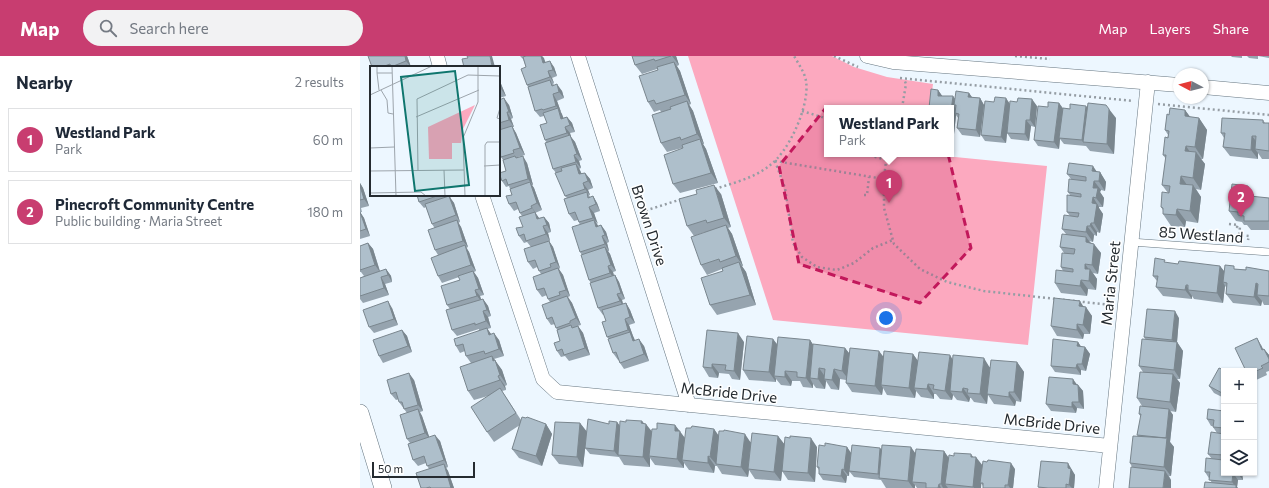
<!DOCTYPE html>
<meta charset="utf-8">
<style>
body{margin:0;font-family:Commissioner,sans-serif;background:#f2f2f3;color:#1f2937}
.controls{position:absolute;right:12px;bottom:12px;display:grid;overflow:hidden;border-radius:0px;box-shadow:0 1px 3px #0004}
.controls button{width:36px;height:36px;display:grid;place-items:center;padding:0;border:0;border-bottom:1px solid #e0e1e3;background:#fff;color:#1f2937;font:20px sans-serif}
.compass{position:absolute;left:813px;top:12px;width:36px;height:36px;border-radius:50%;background:#fff;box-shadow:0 1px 3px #0004;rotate:277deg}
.scale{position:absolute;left:12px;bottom:10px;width:103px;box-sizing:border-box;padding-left:4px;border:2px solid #252b30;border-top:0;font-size:11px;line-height:14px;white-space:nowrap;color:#252b30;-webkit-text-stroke:3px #fff;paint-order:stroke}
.you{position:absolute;left:526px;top:262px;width:14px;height:14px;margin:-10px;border:3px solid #fff;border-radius:50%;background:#1a73e8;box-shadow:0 0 0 6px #1a73e833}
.badge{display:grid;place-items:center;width:26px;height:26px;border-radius:50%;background:#c83d70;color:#fff;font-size:13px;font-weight:700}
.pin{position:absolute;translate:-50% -33px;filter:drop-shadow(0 1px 2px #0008)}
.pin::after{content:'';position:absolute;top:21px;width:14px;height:12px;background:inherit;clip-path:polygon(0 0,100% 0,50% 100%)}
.popup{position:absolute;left:464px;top:49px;width:130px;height:52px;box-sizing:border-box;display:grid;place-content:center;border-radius:0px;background:#fff;filter:drop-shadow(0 1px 3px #0005);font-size:13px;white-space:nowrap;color:#747a83}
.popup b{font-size:15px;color:#1f2937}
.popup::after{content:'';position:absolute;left:50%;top:100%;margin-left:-8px;border:8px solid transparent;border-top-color:#fff}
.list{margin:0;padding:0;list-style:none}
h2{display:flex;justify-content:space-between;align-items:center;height:52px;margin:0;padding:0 16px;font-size:17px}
h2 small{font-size:13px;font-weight:400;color:#747a83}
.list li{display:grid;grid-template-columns:26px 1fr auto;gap:12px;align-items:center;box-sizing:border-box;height:64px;margin:0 8px 8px;padding:0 8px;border:1px solid #e0e1e3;border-radius:0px}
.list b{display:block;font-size:15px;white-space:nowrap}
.list p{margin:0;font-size:13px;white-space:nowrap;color:#747a83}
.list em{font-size:13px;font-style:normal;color:#747a83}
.icon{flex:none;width:22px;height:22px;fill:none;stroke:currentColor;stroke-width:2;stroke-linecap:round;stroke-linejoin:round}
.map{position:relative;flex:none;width:909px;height:432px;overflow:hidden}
header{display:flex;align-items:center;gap:24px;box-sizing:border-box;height:56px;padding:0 20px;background:#c83d70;color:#fff}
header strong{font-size:19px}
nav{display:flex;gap:22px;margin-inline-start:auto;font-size:14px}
.search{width:280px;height:36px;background:#f2f2f3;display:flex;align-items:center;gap:10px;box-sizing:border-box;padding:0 14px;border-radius:22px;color:#747a83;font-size:15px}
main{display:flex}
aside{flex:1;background:#fff}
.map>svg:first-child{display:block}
</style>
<header>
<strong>Map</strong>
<div class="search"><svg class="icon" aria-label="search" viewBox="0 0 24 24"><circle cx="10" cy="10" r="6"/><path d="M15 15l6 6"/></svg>Search here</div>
<nav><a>Map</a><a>Layers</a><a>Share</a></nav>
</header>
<main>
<aside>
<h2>Nearby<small>2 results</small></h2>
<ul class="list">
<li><span class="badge">1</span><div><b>Westland Park</b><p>Park</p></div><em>60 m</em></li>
<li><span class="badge">2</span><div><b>Pinecroft Community Centre</b><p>Public building · Maria Street</p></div><em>180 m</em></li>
</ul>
</aside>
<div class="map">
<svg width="909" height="432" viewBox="0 0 909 432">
<rect width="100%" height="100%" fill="#edf7ff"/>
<path fill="#fca9bf" d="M328,0H472L494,11L527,21L573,28L570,52H467V98H565L687,110L668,289L413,264Z"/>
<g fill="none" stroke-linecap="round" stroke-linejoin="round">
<defs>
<path id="service" d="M771,186L909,196"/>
<path id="minor" d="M77,0L80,11
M218,0L329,349
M507,0L533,6L819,29
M843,31L909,37
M122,139L183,323L197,336L750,390
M746,432L788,26"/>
<path id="tertiary" d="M0,357L23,432"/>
</defs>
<use href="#service" stroke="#667681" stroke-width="8"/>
<use href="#minor" stroke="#667681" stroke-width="15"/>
<use href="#tertiary" stroke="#667681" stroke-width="18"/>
<path stroke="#959da4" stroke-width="2.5" stroke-dasharray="2 3" stroke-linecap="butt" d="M474,0L498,11
M655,0L690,3
M825,17L838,18
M540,22L773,45
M798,48L909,59
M542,52L546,28L544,23
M442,55L465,62
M505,98L526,104
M527,98L524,121V152L534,188L560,213L587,226L624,235L751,249
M415,105L425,132L433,187L442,201L457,211L477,214L494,207L513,192L533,184
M415,105L524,123
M355,133C373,127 394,122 409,110C429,96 450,49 446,25C445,17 438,7 434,0
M504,139H507L509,121
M281,156L322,143
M869,168L878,169L877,171H880L879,179L889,180L888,184"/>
<use href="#service" stroke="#fff" stroke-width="7"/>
<use href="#minor" stroke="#fff" stroke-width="14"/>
<use href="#tertiary" stroke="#fff" stroke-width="17"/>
</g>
<path fill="#96a4af" d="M47,0L51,11H12Z
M160,0H182L185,6L194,11L197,20L192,22L194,27L193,28L202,35L204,42L197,45L201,56L203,62L207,61L212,67L215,76L210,77L211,81L215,86L222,104L219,105L221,112L219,113L222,118L225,117L230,123L233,132L228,134L230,139H229L230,141L233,140L237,147L240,155L234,157L237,168L238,170L241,169L246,176L249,186L247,187L249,195H248L250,198L256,215L253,216L254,220L255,219L259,226L265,243L262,244L263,248L266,247L270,254L275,267L269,269L273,280L275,285L284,290L289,305L264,313L260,307L258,303V304L253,297L249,283L247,281L246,265L244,258L243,259L238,252L231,227L229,224L222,199L220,196V169L218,164L214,165L209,158L207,142L205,140L196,117L193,113L187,87L185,84L187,67L184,60L180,61L175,55L168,31L167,29L166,11L163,3Z
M272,0H316L319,9L317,10L320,15L331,48L329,49L333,55L344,88H343L346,93L358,127L320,137L313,128L323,92H322L307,96L301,87V56L300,54L294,56L288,46L298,14L297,13L282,18L275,9Z
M871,0H882V2L872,1Z
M887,0H909V2L898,0V3L889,2Z
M139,23L146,40L139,42L140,44L149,49L153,62L151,63L154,71H152L156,77L165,99L158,101V102L167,107L173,129H172L174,132L182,154L175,157L179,162L184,161L189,167L191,176L188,177L190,185H189L193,191L200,212L199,213L203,219L210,240L208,241L212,247L221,269L214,271L218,270L223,277L230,299L209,305L205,300L201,301L197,295L200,285L197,274L195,268L191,269L187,263L190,246L188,243L187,239L182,241L177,234L181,218L177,211L173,213L168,206L171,191L167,186L164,187L159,180L163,171L162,160L160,157L158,153L154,155L149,148L152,139L149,130L146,131L142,125L146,115L143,104L141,101L140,97L139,98Z
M578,34L582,40H593L595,43L609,37L612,41L620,42L624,49L650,48L677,50L675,71L671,70L669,85L651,83L647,77L646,87L625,85L621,79L624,52L620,81L602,79L597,72L598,62L596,59L594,78H591V52H569Z
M699,47L703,52L710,53L726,50L727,52L756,62L754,98L730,95L726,90L704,88L700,83L699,93L678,90L674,84L688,51Z
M825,54L830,61L839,62L847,74L843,103H841L845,108L841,134L836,133L841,141L838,167L826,165L825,171L811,170L803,158V154L801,151L808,137L802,129L806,103L803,99L808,79L805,74L809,59Z
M903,64L905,67H909V103H902L898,97V103L870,100L863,91L864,82L861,77Z
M737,116H740L746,126L745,135L741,134L740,136L744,142L743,151H739V152L743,158L740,177L737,176V180L734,179L733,186L729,185L741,197L738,218L733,217L737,223L736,234L728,233L727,240L701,237L695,227L703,215L701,211L704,197L700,191L706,178L702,173L710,160L707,156L710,139L708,136L711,123L707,118Z
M0,127L3,132L9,150L1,152L2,156H0L4,162L10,180L0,183Z
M361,138L371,171L368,172L372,178L383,210H382L386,216L396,249L357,259L350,249L363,215L362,213L347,219L341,209L345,176L334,180L327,170Z
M57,139H90L91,143L94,147L100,166L98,167L101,171L108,191L106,192L109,196L116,215L114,216L118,222L124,239L120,240L121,244L123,243L128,250L131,260L128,261L131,272L127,273L131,278L139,284L144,300L134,303L142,314L147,329L145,330L146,334L142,335L161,364L186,368L192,378L182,410L159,402L152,393L160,369L134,386L127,376L128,340L114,344L108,335L111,307L106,300L105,295L100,297L96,290L119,274V273L97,280L92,274L90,253L87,249L100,224L99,221L82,227L78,220V199L75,194L74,171L72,168L66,151L64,152L59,146Z
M894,139V141L909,142V174H891L887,169H884L882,166L876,165L869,155Z
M8,187L13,193L20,215L26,213L31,220L32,226L25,228L29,239L3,247L0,243V222L4,220L1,216H0V190Z
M807,207L818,208L860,210L864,215L876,213L909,215V249H904L902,245L901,250L873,247L866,238L867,232L865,230L863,247L834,243L832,240V243L803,240L796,231L797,225L793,220Z
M724,250L732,260L730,278H724L723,283L697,280L691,270Z
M32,252L38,269L14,277L9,271Z
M819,262L817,286L823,295L820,323H817L820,327L816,356L810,355L813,359L810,386L814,391L811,420H809L811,424L772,411L770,407L778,380L777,379L781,361L779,358L782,350L777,342L783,316L779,310L786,284L784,281Z
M42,274L47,280L52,296L23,307L19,300Z
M413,283L418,289L450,284L453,289L485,292L489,297L523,301L553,298L558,305L593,304L630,311L657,306L664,316L661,346L656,345L655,350L634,348L628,339L627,348L614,346L611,342H610L609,346L597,344L593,339L592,344L580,343L576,338H574V343L561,341L556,335L555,342L527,339L523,332L522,339L492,336L486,327V324L480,323L479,334L471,333L466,325L465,333L456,332L453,328V332L443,331L440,325H432L431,330L421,329L416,323V326L389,324L383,314Z
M384,286L380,324L372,323L369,318L359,317L358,322L349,321L343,311Z
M718,286L721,291H725L730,298L726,315L721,314V319L695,316L691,310Z
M901,289L903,293H904L909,299V315L906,316L907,319L894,325V315Z
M864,315V342L854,337L849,330Z
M54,324L63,355L60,356L62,360L69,381L80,385L88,411L86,412L88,415L94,432H61L69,413L66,407L58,410L53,404L50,387L47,383V357L39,346V343L36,344L31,338Z
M717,328L718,329L723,335L724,353L717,352L716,357L691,355L686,348Z
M864,355V417H882L883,424H878L877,431L878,432H844L852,427L845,416L852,403L848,398L857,377L853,371V370H851L847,363Z
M282,365L291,375L297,373L315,369L325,382L331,372L354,373L359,380L391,386L418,380L424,388L457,391L455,426L428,424L422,415L421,425L395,423L389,414L388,421L362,418L357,410H355L354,417L329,414L324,407V412L295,409L290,402V411L264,409L259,401L230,398L225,392L249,368L257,366L260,370L266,366Z
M220,367L227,376L223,411L199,408L192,399Z
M465,390L487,391L491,397L522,394L555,397L584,395L588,402L613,401L622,410L655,413L653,432H623V430L621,427V432H557L555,429V432H526L521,424L494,421L489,415V420H487L486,427L463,424L459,418V414L457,411Z
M712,414V415L715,419L714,432H679L678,431Z"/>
<path fill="#7a868e" d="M45,0H47L51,11L46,5Z
M130,0H132L135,11H133L132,10Z
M181,0H182L184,2L188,14L183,7Z
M312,0H316L319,9Z
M190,5L194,11L197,20L193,14Z
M314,6L320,15L331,48L325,39Z
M188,15L192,22L194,27L190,21Z
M139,23L146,40L141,33L139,28Z
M197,28L202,35L204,42L199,36Z
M578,34L583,41L578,40Z
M609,37L613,43L608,41Z
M193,38L197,45L201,56L196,50Z
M593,40L597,46L594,49L596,53L595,57L596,59L594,78L591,74V55Z
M144,42L149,49L153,62L149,56Z
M620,42L624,49L620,81L616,74Z
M646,42L650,48L646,87L641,81Z
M672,43L677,50L675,71L670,64Z
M327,45L333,55L344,88L337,78Z
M699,47L703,53L699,93L694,86Z
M726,50L730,56L723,86L726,91L722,84Z
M198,52L202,58L206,69L201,63Z
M749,53L756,62L754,98L747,88Z
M825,54L834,66L825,60Z
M147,56L151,63L154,71L149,64Z
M207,61L212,67L215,76L210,69Z
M839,62L847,74L843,103L835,91Z
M666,64L671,70L669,85L665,78Z
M152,70L156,77L165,99L160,92Z
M205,71L210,77L211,81L215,86L222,104L217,98L211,82L207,77Z
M892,80L899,89L895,93L898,97V103L891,94Z
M340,83L346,93L358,127L351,117Z
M826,90L834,102L825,95Z
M836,96L845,108L841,134L833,122Z
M214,99L219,105L221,112L216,106Z
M163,100L167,107L173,129L168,123Z
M216,108L220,114L224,125L219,118Z
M733,110L739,119L740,116L746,126L745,135L732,115Z
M225,117L230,123L233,132L228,125Z
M821,120L829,132L820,128Z
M734,125L741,134L740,136L744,142L743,151L736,142L733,132Z
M170,126L174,132L182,154L177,147Z
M0,127L3,132L9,150L4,143L0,130Z
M223,127L228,134L230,139L225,133Z
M354,129L361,138L371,171L364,162Z
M833,129L841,141L838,167L830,155Z
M888,130L894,139L893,155L886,145Z
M89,140L94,147L100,166L96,159Z
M233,140L237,147L240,155L236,148Z
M733,141L739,151V152L743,158L740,177L734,167L732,147Z
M171,150L179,162L177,163L176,158L172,152Z
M229,151L234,157L238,168L233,162Z
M817,153L826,165L825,171L816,159Z
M0,156L4,162L10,180L6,173Z
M184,161L189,167L191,176L187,169Z
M97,164L101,171L108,191L103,185Z
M234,164L239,171H236Z
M731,167L737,176V180L730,170Z
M241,169L246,176L249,186L245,179Z
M366,169L372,178L383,210L376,200Z
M183,170L188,177L190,185L186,178Z
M727,170L734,179L733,186L726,176Z
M242,180L247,187L249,195L245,188Z
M726,181L733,190L726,186Z
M189,185L193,191L200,212L196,206Z
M8,187L13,193L20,216L15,209Z
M734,188L741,197L738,218L732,209Z
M105,189L109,196L116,215L111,209Z
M245,191L250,198L256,215L251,209Z
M379,206L386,216L396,249L390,239Z
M725,208L730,215V213L737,223L736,234L729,225L725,213Z
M248,210L253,216L255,224L250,217Z
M860,210L867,219L863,226L865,230L863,247L857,237Z
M198,212L203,219L210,240L206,234Z
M26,213L31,220L32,226L28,219Z
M113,215L118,222L124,239L119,233Z
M255,219L259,226L265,243L261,237Z
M21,221L25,228L29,239L24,232Z
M721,224L728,233L727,240L720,230Z
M896,227L903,237L897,239L902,245L901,250L894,241Z
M826,229L829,234H828L832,240V243L825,234Z
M115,234L120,240L122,246L117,240Z
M257,238L262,244L264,252L260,245Z
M207,240L212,247L221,269L216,262Z
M123,243L128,250L131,260L127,254Z
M28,245L32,252L38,269L34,263Z
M720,245L725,253L726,251L732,260L730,278L723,269L719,250Z
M266,247L270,254L275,267L270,261Z
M123,255L128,261L131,272L126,265Z
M815,255L819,262L817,286L823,295L820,323L814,314L816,290L812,284Z
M265,263L269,269L273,280L274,282L278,292L273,285L270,277L268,274Z
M717,268L724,278L723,283L717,274Z
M218,270L223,277L230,299L225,292Z
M127,272L131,278L129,279Z
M42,274L47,280L52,296L48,290Z
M134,277L139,284L144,300L139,293Z
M378,277L384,286L380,324L374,315Z
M897,282L901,289L906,300L902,294Z
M279,283L284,290L289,305L284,298Z
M413,283L420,293L414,320L416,323V326L409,316Z
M450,284L457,294L450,322L453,328V332L446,322Z
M718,286L722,292L717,290Z
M725,291L730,298L726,315L722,308Z
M485,292L492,301L489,324L482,315Z
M904,293L909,299V303Z
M519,295L526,304L521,329L523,332L522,339L515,330Z
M553,298L560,308L554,332L556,335L555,342L549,332Z
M590,299L596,309L590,335L593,339L592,344L585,335Z
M132,300L142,314L147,329L140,319L133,305Z
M624,302L630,312L627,348L620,338Z
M657,306L664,316L661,346L654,336Z
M352,308L359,317L358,322L352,312Z
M717,308L721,314V319L716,312Z
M459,312L466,322L464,323L466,325L465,333L458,323Z
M474,313L480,323L479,334L472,324Z
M425,315L432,325L431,330L425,321Z
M49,317L54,324L63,355L58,349Z
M813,318L820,327L816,356L810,346Z
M138,320L145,330L146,334L140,324Z
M713,323L718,330L713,328Z
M568,328L574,338V343L567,333Z
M718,329L723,335L724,353L719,346Z
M603,332L610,342L609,346L602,336Z
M649,336L656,345L655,350L649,341Z
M712,346L717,352L716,357L712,351Z
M58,353L62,360L70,383L65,377Z
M809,353L813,359L810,386L814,391L811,420L804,411L806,382Z
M282,365L286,371V368L293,377L289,400L290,402V411L283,401Z
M257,366L262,373L258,399L259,401L254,395Z
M220,367L227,376L223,411L217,401Z
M186,368L192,378L182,410L176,400Z
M315,369L327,385L322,404L324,407V412L317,403L315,375Z
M354,373L360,382L356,408L350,401Z
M385,378L391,387L388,413L389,414L388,421L381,411Z
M75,379L80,385L88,411L84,404Z
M418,380L425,389L421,425L414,416Z
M451,382L457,391L455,426L448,417Z
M487,391L491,397L489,420L484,414Z
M551,391L558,401L552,426L555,429V432H553L548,425Z
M520,392L525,398L521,422L518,418Z
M584,395L591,405L585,428L588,432H583L581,428Z
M611,398L616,405V401L623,410L621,432H614L613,431Z
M348,400L355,410L354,417L348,407Z
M651,407L655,413L653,432H650L648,429Z
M708,407L715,419L714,432H712L709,429L708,412Z
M84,408L88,415L94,432H91Z
M482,413L487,420L486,427L481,420Z
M805,415L811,424V432H803Z
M873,417L878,424L877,431L878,432H876V431L872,426Z
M878,417H882L883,424L878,418Z
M579,428L581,432H578Z"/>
<path fill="#aebfcb" stroke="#7a868e" d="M8,0H45L46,5L31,11L30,8L22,11H12Z
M107,0H130L132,10L128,11H110L109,10L104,11L102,3L108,2Z
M166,0H181L183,7L190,5L193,14L188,15L190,21L167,29L161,13L166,11L163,1Z
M272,0H311L295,5L294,3L275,9Z
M314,6L325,39L296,48L294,44L288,46L279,20L298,14L297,11Z
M47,9L48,11H41Z
M190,24L192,30L197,28L199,36L193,38L196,50L183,54L182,53L175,55L168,31Z
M139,28L141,33L139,34Z
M571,33L578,34V40H593L591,55V52H569Z
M596,35L609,37L608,41L620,42L616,74L597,72L599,58L595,57L596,49H594Z
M635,41L646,42L641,81L621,79L625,45L634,46Z
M144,42L149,56H147L149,64L139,67V44Z
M658,42L672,43L670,64H666L665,78L647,77L650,45L657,46Z
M327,45L337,78L321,84L320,81L301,87L292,59L311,53L310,51Z
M688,46L699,47L694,86L674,84L678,50L688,51Z
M728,47L746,49L749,53L747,88L723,86Z
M710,48L726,50L722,84L699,82L703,52L710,53Z
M198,52L201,63L207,61L210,69L205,71L207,77L185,84L180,69L187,67L183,57Z
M810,52L825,54V60L839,62L835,91L826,90L825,95L836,96L833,122L821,120L820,128L833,129L830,155L817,153L816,159L803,158V152L801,151L802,136L809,137L810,130L802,129L806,99H803L805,81L808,82L809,75L805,74L807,58L809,59Z
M862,62L903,64V67H909V95L895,93L896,80H892L891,94L863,91L865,77H861Z
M152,70L160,92L153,94L154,97L141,101L139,94V74Z
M210,79L217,98L214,99L216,106L193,113L185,87Z
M340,83L351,117L313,128L304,99L323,92L322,89Z
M155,100L156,102L163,100L168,123L148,129L146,123L142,125L139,117L146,115L143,104Z
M709,107L733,110L732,115L740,116L739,125H734L733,132H738L736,142L733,141L732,147L737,148L734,167H731L730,170H727L726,176L702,173L704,159L718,161L719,157L707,156V139L721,141V138L708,136L709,123L726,125V121L707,118Z
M216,108L219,118L225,117L228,125L223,127L225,133L205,140L195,117L202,115L201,112Z
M170,126L177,147L171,150L172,152L160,157L156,146L149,148L146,140L152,139L150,133Z
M872,128L888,130L886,145L890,146V140L909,142V165H884V160L878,159V156L869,155Z
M354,129L364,162L347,167L346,164L327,170L319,143L337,138L336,134Z
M0,130L4,143L0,144Z
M227,136L228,142L233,140L236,148L229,151L233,162L219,166L215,156L209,158L204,143Z
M57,139H80L59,146Z
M89,140L96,159L72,168L65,148Z
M0,156L6,173L0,175Z
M175,156L177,163L184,161L187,169L183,170L186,178L166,185L164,178L159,180L156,172L163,171L159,161Z
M97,164L103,185L75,194L68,174Z
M234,164L236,171L241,169L245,179L242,180L245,188L220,196L212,171Z
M366,169L376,200L360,206L359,203L341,209L331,181Z
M702,178L726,181V186L734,188L732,209L725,208V213H730L729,225L721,224L720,230L695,227L696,214L713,216V213L701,211L702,197L714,198L715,193L700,191Z
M189,185L196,206L190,208L191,211L179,215L175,204L168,206L164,193Z
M8,187L15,209L0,214V190Z
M105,189L111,209L78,220L71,202Z
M245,191L251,209L248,210L250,217L229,224L221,199Z
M795,202L805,204L804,206L818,208L819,205L860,210L857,237L828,234V229H826L825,234L796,231L798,220H793Z
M379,206L390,239L350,249L341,222L363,215L362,212Z
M865,209L874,210V213L886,214V211L909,215V240L897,239L898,228L896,227L894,241L866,238L867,227L863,226Z
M198,212L206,234L199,236L200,239L188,243L184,232L177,234L173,221Z
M26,213L28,219L21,221L24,232L0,240V222Z
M113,215L119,233L115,234L117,240L87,249L81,230L100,224L98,220Z
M255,219L261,237L257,238L260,245L238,252L230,227Z
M207,240L216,262L210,265V267L196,272L192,261L187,263L182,249Z
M694,242L720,245L719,250L726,251L723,269L717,268V274L691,270Z
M123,243L127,254L123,255L126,265L115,269V267L92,274L86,254Z
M28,245L34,263L9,271L3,254Z
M266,247L270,261L265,263L268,274L247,281L242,266L246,265L242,254Z
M787,253L815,255L812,284L784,281Z
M211,269L212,272L218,270L225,292L204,299L202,293L197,295L194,287L200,285L197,274Z
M127,272L129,279L134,277L139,293L125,298L124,295L106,300L103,288L96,290L94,283Z
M42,274L48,290L19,300L13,284Z
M347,274L378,277L374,315L365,314L366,309L352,308V312L343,311Z
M270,276L273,285L279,283L284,298L260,307L256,296L253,297L248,283Z
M387,280L413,283L409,316L383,314Z
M418,281L450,284L446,322L437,321V316L425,315V321L414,320Z
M897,282L902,294L904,293L909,303V306L901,310L903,312L894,316V315H886L875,292Z
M693,283L718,286L717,290L725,291L722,308H717L716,312L691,310Z
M782,283L817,286L814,314L779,310Z
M453,288L485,292L482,315L474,313L472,324L464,323L465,313L459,312L458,323L450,322Z
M490,292L519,295L515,330L486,327Z
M524,295L553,298L549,332L521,329Z
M559,296L590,299L585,335L573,333L574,329L568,328L567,333L554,332Z
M593,299L624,302L620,338L607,337L608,333L603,332L602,336L590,335Z
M132,300L133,305L135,304L140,319L138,320L140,324L108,335L100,311Z
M631,304L657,306L654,336H649V341L627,338Z
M859,312L866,315H864V338L849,330Z
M780,316L813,318L810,346L777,342Z
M49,317L58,349L44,353L42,346H39L36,336L31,338L27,324Z
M689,321L713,323V328L718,329L719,346H712V351L686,348Z
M140,332L156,357L127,376L111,351Z
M780,350L809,353L806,382L777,379L781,358H779Z
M58,353L65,377L47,383L40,359Z
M848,353L864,355V372L853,371L854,364L847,363Z
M162,361L166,362L167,361L186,368L176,400L152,393Z
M228,363L249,368V365L257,366L254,395L225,392Z
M266,364L282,365L281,367L286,368L283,401L258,399L260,365L266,366Z
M195,366L220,367L217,401L192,399Z
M297,367L315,369V375H320L317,403L289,400L292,373H297Z
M332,370L354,373L350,401L348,400V407L322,404L326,372H331Z
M364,374L385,378L381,411L356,408L359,375H364Z
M851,376L864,378V399L848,398Z
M392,377L418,380L414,416L388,413Z
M75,379L84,404L67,410L64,400L53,404L48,388Z
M430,380L451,382L448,417L422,415L425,381L430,382Z
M773,380L807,382L804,411L770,407Z
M465,387L487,391L484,414L482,413L481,420L459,418V411H457L459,389L465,390Z
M492,389L520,392L518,418L489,415Z
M522,389L551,391L548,425L519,422Z
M556,393L584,395L581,428H579L578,432H566V427L552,426Z
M594,397L611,398V401H616L613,431L585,428L589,399L594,400Z
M863,401H864V417H878V418L873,417L872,426L849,424L850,416H845L846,402L863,404Z
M628,404L651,407L648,429H645V432H623V427H620L623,405L627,406Z
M681,405L708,407V412L711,413L709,429L706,428V432H688L678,431Z
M84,408L91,432H71L70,431L66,432H61L56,417Z
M771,411L805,415L803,432H769Z
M845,426L876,429V432H844Z"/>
<path fill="#c2185b" fill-opacity="0.2" stroke="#c2185b" stroke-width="3" stroke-dasharray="8 5" stroke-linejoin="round" d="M465,53L578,57L611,192L560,247L439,208L419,110Z"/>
<g text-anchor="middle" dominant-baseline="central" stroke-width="3" stroke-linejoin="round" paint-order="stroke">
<g font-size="15" fill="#252b30" stroke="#fff">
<text transform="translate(290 169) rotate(72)">Brown Drive</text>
<text transform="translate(841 178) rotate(4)">85 Westland</text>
<text transform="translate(750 227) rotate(-84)">Maria Street</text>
<text transform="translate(369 336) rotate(6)">McBride Drive</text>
<text transform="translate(692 367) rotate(6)">McBride Drive</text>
</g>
</g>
<g transform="translate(10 10)">
<rect width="130" height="130" fill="#edf7ff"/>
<path d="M105,39L93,63L91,77H82V93H59L58,61Z" fill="#fca9bf"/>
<path fill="none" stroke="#9da5ac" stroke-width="1" d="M7,0V7H22M22,0L26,130M7,7L9,24M11,24L17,34L18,47L23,48M0,29L62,0M130,42L127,52L130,53M46,51L109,24M0,82L24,81M114,100L130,99M74,104L75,130M0,105L94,104M48,105L47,33L98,9L130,10M0,127L51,126L56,130M95,130L93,72L108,36V0M115,130V79L117,76H130"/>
<path fill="#0f766e" fill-opacity="0.15" stroke="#0f766e" stroke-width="2" d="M85,5L99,119L45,125L31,11Z"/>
<rect width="130" height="130" fill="none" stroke="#252b30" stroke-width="2"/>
</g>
</svg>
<div class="controls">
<button>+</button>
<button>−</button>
<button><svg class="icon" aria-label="layers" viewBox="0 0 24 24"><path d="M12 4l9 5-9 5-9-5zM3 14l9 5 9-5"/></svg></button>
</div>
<svg class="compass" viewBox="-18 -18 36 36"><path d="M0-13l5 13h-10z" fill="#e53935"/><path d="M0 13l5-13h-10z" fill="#747a83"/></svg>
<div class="scale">50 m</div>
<div class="you"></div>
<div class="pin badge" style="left:529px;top:147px">1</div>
<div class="popup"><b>Westland Park</b>Park</div>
<div class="pin badge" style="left:881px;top:161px">2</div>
</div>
</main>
